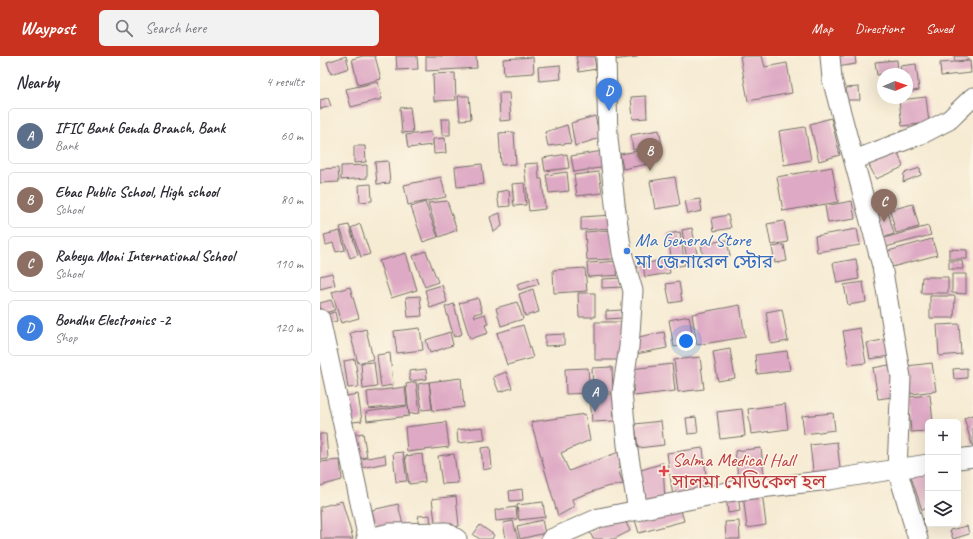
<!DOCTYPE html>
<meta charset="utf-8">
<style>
body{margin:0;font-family:Caveat,"Noto Sans Bengali",sans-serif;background:#f2f2f3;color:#2b2b33}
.controls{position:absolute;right:12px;bottom:12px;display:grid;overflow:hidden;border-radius:6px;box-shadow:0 4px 16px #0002}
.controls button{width:36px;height:36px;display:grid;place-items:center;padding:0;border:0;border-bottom:1px solid #e1e1e2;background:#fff;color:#2b2b33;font:20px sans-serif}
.compass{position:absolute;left:557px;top:12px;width:36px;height:36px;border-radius:50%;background:#fff;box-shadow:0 4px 16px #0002;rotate:88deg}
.you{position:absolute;left:366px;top:285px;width:14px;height:14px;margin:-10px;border:3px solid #fff;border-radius:50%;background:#1a73e8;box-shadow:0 0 0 6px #1a73e833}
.badge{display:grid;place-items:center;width:26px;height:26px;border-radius:50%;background:#c8321e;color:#fff;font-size:13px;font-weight:700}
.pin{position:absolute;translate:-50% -33px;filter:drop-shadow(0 1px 2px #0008)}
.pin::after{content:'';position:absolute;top:21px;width:14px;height:12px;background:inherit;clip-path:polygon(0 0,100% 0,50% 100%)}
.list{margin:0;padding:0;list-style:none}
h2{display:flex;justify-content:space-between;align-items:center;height:52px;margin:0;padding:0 16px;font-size:17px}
h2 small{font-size:13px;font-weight:400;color:#7c7c81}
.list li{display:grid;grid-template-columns:26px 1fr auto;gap:12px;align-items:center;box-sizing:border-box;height:56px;margin:0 8px 8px;padding:0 8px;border:1px solid #e1e1e2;border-radius:6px}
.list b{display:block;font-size:15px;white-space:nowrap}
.list p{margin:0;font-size:13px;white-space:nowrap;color:#7c7c81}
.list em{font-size:13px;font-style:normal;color:#7c7c81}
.icon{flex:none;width:22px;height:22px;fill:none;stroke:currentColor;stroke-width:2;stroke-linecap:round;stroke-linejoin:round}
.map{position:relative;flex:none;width:653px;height:483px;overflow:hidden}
header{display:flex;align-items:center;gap:24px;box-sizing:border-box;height:56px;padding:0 20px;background:#c8321e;color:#fff}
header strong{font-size:19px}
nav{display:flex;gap:22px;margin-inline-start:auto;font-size:14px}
.search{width:280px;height:36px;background:#f2f2f3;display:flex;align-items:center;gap:10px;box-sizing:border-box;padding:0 14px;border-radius:6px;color:#7c7c81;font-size:15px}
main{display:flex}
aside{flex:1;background:#fff}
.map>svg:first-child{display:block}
</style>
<header>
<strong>Waypost</strong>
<div class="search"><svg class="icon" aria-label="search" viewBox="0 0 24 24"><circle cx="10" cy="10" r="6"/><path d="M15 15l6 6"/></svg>Search here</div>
<nav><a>Map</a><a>Directions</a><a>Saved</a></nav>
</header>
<main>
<aside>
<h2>Nearby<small>4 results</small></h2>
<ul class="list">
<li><span class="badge" style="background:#5c6f8a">A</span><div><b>IFIC Bank Genda Branch, Bank</b><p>Bank</p></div><em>60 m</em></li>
<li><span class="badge" style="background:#8d6e63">B</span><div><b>Ebac Public School, High school</b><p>School</p></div><em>80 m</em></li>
<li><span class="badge" style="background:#8d6e63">C</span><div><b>Rabeya Moni International School</b><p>School</p></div><em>110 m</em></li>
<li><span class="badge" style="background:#3f7fe0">D</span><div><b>Bondhu Electronics -2</b><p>Shop</p></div><em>120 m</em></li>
</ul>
</aside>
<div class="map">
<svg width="653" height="483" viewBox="0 0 653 483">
<rect width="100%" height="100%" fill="#fcf5e5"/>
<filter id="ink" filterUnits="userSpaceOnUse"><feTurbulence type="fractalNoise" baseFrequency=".025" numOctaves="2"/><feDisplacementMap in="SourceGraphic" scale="8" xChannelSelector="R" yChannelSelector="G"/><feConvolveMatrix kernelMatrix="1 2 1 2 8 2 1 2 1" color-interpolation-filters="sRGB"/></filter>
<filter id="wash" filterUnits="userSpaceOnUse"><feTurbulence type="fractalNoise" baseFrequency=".012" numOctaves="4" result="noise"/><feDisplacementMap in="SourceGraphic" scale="16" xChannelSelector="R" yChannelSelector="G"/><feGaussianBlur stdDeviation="0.9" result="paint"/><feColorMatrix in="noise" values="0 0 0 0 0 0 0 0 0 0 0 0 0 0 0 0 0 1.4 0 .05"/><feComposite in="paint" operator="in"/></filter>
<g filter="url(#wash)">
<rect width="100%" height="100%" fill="#f6ebd3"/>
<g id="blocks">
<path fill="#dea9c4" d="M26,0L29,12L11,18L7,6Z
M43,0H55L61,23L38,29L32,3Z
M76,0H97L98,13L77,14Z
M106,0H156L157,12L106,15Z
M256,0H274L276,13L259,16Z
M291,0H317V1L291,4Z
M420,0H442L445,11L467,7L472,37L428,45Z
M515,0H535L536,8L517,11Z
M634,0H647L648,4L635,5Z
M213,1L214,17L184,19L183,3Z
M577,4L578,16L557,19L555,6Z
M650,5L651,17L621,20L620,7Z
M596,8L599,34L587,36V18H581L580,10Z
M240,9L241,23L219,25L218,11Z
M135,17L136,44L114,45L113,18Z
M58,26L62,43L31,51L26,33Z
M539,31L540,44H527L526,32Z
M179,37H189L191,64L180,65Z
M138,40H149L151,63L140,64Z
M326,40L327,62L313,63L311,41Z
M606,41L609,67L582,70L579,44Z
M8,42L11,50L0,53V44Z
M90,51L93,76L82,77L80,52Z
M275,60L280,82L255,90L251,67Z
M511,62L520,99L499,105L490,68Z
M121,63H130V79H122Z
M247,69L251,87L228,90L225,76Z
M485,71L491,104L464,109L459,75Z
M339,74L342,89L313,94L311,79Z
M111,76L112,89L88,92L86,79Z
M194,76L196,108L181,109L179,77Z
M125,82L126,97L114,98L113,83Z
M34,90H45L46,106L34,107Z
M330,93L333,107L303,113L300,98Z
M577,93L583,111L556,123L547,105Z
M283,95L286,111L254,116L251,100Z
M247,98L249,112L225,115L223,102Z
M68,105L70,127L57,128L55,106Z
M218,107L219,123H222L225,153L209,155L204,108Z
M162,108L164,128L137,131L135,111Z
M47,109V122L21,124V110Z
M512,111L518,146L463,155L457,121Z
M18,112L19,126L0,127V113Z
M600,112L601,119L583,126L584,117Z
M247,116L249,135L229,137L226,119Z
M279,116L282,137L257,140L254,119Z
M121,121L126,141L88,149L84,129Z
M355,121L360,149L335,153L330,125Z
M204,127L206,149L194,150L192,128Z
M51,128L52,145L40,146L39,129Z
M189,134L190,150L179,151L177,136Z
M380,143L382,155L368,158L365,145Z
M127,145L137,174L119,181L108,147Z
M532,145L535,163L508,167L505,150Z
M105,146L118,181L103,186L91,151Z
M593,148L599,171L576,177L570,154Z
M568,156L574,178L562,182L556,159Z
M180,157L182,170L174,176L170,161Z
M292,159L293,172L261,174V161Z
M408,159L411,172L394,175L392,162Z
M464,165L468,186L451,189L447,168Z
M40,168L50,198L41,201L31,172Z
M29,169L38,199L30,202L20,171Z
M608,170L611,179L566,191L564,182Z
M372,172L379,208L368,210L362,174Z
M537,173L540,189L497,196L495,180Z
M292,174L294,203L267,204L265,176Z
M20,175L25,194L16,196L13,187L6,189L4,179Z
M360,176L365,209L353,211L347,178Z
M612,183L617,199L572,211L568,195Z
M407,184L410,200L384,205L381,188Z
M464,189L467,205L455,207L452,191Z
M629,193L647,194V203H629Z
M106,195L118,226L105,231L93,200Z
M86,197L97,234L71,242L59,205Z
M348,203L350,217L325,221L323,208Z
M536,203L539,223L517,227L513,207Z
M302,205L303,219L268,221L267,207Z
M629,205H642L643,213H629Z
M265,212L267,235L234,237L233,214Z
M12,217L15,229L0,233V220Z
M632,218H646V238L632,237Z
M602,221H628V237H601Z
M217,222L219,228L199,234L197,228Z
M302,222L303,231L282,232V223Z
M359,226L362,245L350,247L346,228Z
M543,226L546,246L528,249L524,229Z
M122,229L127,246L110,252L105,234Z
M30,231L39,262L21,267L12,236Z
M213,233L219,256L205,260L199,238Z
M258,237H275V261H259Z
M100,240L102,260L88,261L86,241Z
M610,240H635L634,262H610Z
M158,242L162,256L154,258L155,261L165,258L168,268L165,269L168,277L150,283L139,247Z
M11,244L15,254L1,258L0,247Z
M197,246L203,263L181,270L176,252Z
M134,248L142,278L134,281L125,251Z
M420,249L425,281L377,289L372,258Z
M462,253L468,285L451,288L446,256Z
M302,254L303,262L286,263V255Z
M15,256L17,265L3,269L0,260Z
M369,260L374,288L354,291L349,264Z
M275,266H303V304H275Z
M639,268L641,298L619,300L617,269Z
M203,269L213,302L187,309L177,277Z
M100,272L103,294L77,297L74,275Z
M540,272L546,307L529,309L523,275Z
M46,273L53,303L38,307L30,277Z
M130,276L133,289L110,297L106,284Z
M344,276L347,292L316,298L313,282Z
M244,278V289L225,290V279Z
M568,283L571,300L550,303L547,287Z
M410,293L415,322L398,325L393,296Z
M467,295L470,314L437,318L435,299Z
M70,297L73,329L61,331L57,299Z
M380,301L384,333L358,336L354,304Z
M35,303L39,331L28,332L24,305Z
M54,306L57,331L43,333L41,307Z
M612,307L616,335L591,338L587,310Z
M352,308L355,335L314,340L311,313Z
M574,308L579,340L558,343L553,312Z
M292,311L293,336H273L272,312Z
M268,312L270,337L246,338L245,313Z
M647,312V322L634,323L633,313Z
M106,313L107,323L90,325L89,315Z
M186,316L192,332L179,336L173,321Z
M141,322L144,351L113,355L109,326Z
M96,326L100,357L89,358L86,328Z
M109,326L112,353L102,354L98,328Z
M85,331L87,349L49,353L47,336Z
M38,338L42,365L24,367L21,341Z
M293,338L294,365L272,366L270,339Z
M610,339L613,366H608V375L591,376L588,341Z
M465,348L468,373L431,378L428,353Z
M88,350L89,360L47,365L46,356Z
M422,353L425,380L400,383L397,356Z
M513,357L515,374L484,378L482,360Z
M265,358L270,384L241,397L249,415L304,394L298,413L303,428L286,431L252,443L254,451L238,460L211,366Z
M653,359V392L644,362Z
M376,361L378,377L368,378L366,362Z
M341,365L344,389L318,392L315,368Z
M126,366L129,391L87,396L85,371Z
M163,371L165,384L138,387L137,374Z
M43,377L47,401L32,403L28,380Z
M0,378H6L8,403L0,404Z
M517,386L521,420L494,423L490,389Z
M170,391L172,412L163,414L161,392Z
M383,392L388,437L353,441L347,397Z
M441,392L445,427L419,430L415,395Z
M83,396L87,425L76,426L73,397Z
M102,398L105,426L89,428L85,400Z
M134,398L138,427L122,428L118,400Z
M65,399L66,407L36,413L35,404Z
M20,404L22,424L0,430V406Z
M343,407L345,447L321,449L315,416Z
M608,415V452L602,454L591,421Z
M202,433L203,444L190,445L189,435Z
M442,436L446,469L427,472L423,438Z
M418,438L420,455L408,457L406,440Z
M136,440L139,470L116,473L112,443Z
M22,445L33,483H1L0,451Z
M223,446L225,461L199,464L197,449Z
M78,448L84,473L58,479L52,454Z
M196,451L197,463L176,465L175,454Z
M360,451L364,465L319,477L315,464Z
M110,459L111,470L100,471L98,460Z
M303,460L310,475L294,483H273L270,476Z
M222,464L225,477L200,483L197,470Z
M193,465L198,483H186L183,467Z
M419,465L420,483H406L405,466Z
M160,469L174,479L172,483H160L153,479Z
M647,470L649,478L633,483L630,474Z"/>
</g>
</g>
<g filter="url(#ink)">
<use href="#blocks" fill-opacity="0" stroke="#726e66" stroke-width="1"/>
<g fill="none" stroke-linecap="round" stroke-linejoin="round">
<defs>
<path id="minor" d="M286,0L288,82L295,148L302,197L313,235L309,291L302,336L307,389L318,455
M510,0L512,23L562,210L581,321L577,413L598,483
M534,104L602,78L629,64L653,41
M0,263L48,483
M638,403L653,401
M46,483L70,477L126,476L137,483
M231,483L279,462L407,436L509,424L608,408"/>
</defs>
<use href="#minor" stroke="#726e66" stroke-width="21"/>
<use href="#minor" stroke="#fff" stroke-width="19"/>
</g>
</g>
<circle fill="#3f7fe0" stroke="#fcf5e5" stroke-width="1.5" cx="307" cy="195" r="4"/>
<path fill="#e0444e" stroke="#fcf5e5" stroke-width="1.5" d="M342 409h4v4h4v4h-4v4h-4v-4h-4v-4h4z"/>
<g text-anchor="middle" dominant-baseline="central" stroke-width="3" stroke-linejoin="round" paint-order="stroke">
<g font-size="19" fill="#366cbe" stroke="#fcf5e5" text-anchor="start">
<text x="315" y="184">Ma General Store<tspan x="315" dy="22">মা জেনারেল স্টোর</tspan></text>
</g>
<g font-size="19" fill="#be3a42" stroke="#fcf5e5" text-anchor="start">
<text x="352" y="404">Salma Medical Hall<tspan x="352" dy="22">সালমা মেডিকেল হল</tspan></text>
</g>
</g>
</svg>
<div class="controls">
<button>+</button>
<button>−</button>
<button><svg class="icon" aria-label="layers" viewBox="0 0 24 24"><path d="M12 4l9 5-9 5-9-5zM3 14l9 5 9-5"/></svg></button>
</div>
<svg class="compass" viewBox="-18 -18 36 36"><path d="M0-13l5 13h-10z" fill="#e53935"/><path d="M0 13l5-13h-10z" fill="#7c7c81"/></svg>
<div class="you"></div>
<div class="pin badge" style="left:275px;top:356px;background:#5c6f8a">A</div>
<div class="pin badge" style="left:330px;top:115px;background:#8d6e63">B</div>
<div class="pin badge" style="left:564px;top:166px;background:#8d6e63">C</div>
<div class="pin badge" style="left:289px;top:55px;background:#3f7fe0">D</div>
</div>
</main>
